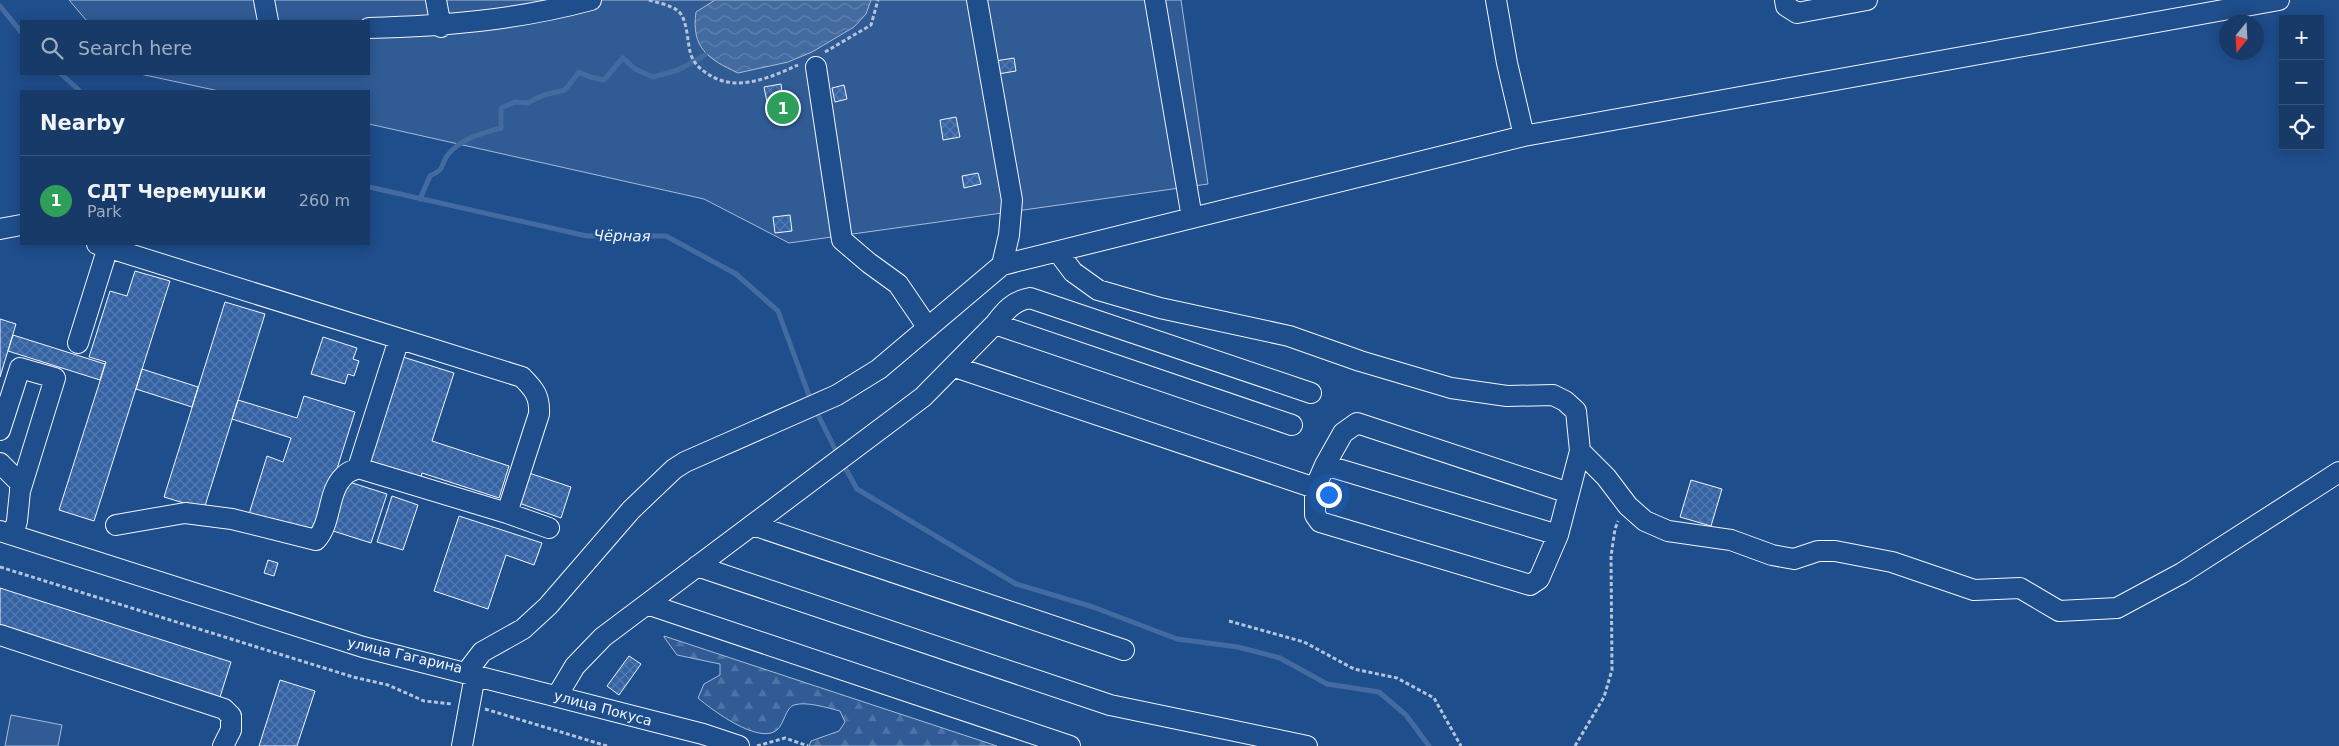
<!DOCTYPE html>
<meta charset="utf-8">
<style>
body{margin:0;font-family:"DejaVu Sans",sans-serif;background:#20416f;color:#f1f3f6}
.controls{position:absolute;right:15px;top:15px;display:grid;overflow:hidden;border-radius:0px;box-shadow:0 2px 12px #0003}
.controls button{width:45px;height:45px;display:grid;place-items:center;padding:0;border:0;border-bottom:1px solid #36547d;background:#173a69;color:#f1f3f6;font:25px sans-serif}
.compass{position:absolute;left:2219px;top:15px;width:45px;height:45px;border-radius:50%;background:#173a69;box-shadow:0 2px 12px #0003;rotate:198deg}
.you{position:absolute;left:1328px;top:494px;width:18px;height:18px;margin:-12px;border:4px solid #fff;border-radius:50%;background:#1a73e8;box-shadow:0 0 0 8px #1a73e833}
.badge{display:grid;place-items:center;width:32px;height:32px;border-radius:50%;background:#8bbbb9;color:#fff;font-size:16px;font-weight:700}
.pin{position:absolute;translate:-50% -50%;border:2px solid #fff;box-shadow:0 1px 5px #0006}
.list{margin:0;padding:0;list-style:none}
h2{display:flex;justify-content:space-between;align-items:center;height:65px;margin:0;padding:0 20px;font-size:21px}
h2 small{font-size:16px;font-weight:400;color:#9eadc0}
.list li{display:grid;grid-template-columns:32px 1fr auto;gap:15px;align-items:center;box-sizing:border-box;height:90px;padding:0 20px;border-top:1px solid #36547d}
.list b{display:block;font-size:19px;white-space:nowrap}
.list p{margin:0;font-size:16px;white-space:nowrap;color:#9eadc0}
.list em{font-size:16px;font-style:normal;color:#9eadc0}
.icon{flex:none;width:28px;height:28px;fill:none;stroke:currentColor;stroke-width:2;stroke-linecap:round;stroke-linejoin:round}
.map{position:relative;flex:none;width:2339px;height:746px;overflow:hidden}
.search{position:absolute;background:#173a69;box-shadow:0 2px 12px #0003;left:20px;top:20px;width:350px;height:55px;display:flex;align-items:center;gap:12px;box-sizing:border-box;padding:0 18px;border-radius:0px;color:#9eadc0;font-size:19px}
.panel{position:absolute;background:#173a69;box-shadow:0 2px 12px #0003;left:20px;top:90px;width:350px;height:155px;border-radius:0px}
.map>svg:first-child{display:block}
</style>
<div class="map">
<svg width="2339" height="746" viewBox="0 0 2339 746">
<defs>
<pattern id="forest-firs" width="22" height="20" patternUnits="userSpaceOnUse" patternTransform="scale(1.25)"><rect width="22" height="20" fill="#305b95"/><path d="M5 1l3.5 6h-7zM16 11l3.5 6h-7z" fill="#4e73a5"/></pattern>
<pattern id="water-waves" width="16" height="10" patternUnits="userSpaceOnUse" patternTransform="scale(1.25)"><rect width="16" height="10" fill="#446ba0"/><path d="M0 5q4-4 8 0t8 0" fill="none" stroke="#5f81ae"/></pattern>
<pattern id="building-cross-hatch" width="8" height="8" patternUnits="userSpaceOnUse" patternTransform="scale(1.25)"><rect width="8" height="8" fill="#3563a3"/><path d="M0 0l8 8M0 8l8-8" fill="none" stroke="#537ab1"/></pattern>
</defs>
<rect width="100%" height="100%" fill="#1f4e8c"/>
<path fill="url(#forest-firs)" stroke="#a8bbd7" d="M664,637V636L997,746H809L811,741L839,731L845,722L840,711C828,708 806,701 794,705C786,707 784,724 777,730C759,745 712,710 698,698L704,684L720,675V664L677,655Z"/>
<path fill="#305b95" stroke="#a8bbd7" d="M69,0H1181L1208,184L789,243L704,199L369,124V91H219L140,74H369V21H87Z
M11,715L62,725L58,746H5Z"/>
<path fill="url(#water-waves)" stroke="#a8bbd7" d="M715,0H871L866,14L854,27L812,52L788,62L738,73C708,59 691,48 696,12Z"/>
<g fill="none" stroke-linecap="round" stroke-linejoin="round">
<path stroke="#446ba0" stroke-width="5" d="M0,6L21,32
M61,74L80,91
M369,187L587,236H666L736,274L778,311L811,401
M420,199L430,176C446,168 439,168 447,156C459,139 483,133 501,128V108L515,102L527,103L544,95L565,90L579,72L590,77L604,80L623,58L635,69L653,77L678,70L705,55
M815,409L838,455
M842,462L857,489L1016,584L1093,607L1177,639L1238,647L1280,658L1327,684L1379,692L1406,715L1429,746"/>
</g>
<path fill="url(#building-cross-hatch)" stroke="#f2f6ff" d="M1014,58L1016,71L998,74L995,61Z
M781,84L783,100L767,102L764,87Z
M844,85L847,99L835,102L832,88Z
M956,117L960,137L943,140L940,120Z
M978,173L981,184L964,188L962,176Z
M790,215L792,231L775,233L773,217Z
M135,271L170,281L94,521L59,510L106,362L89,357L110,291L127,296Z
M225,302L265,314L204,509L164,497Z
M0,319L16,324L0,377Z
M13,335L105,364L100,380L8,351Z
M323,337L357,348L353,359L359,361L354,376L348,374L345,384L311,374Z
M403,357L454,373L432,441L509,466L499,498L422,473L420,480L369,463Z
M142,369L198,387L192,407L136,389Z
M304,396L355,412L316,535L249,514L267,456L283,462L291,438L232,419L238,400L297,418Z
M526,472L571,487L561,518L516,502Z
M1691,480L1722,489L1711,526L1680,517Z
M346,481L387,494L371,543L330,530Z
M392,496L418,505L403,550L377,542Z
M459,516L542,543L534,565L506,555L488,609L434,591Z
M268,560L278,563L274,576L264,573Z
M0,588L231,662L220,697L0,625Z
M629,656L641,664L619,695L607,686Z
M280,680L315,691L297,746H259Z"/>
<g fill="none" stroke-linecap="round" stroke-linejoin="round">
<defs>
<path id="minor" d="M264,0L268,21
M436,0L441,27
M977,0L1012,200L1009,235L1002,265
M1155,0L1192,218
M1496,0L1507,63L1524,136
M1785,0L1786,6L1797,13L1867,0
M369,28C445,26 517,20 591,0
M816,67L842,240L869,263L898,284L928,328
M0,229L21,225
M97,244L522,377C534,389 540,396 539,414L507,513
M1058,252L1073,272L1098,290L1160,308L1289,336L1360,361L1451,388L1507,396L1553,395L1565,401L1576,411L1580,451L1558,535L1539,579L1530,585L1320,522L1315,515V488
M995,324C1005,311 1013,301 1030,298L1311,393
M399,339L358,468L507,513L549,528
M78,343L108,247
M955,367L1315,488L1325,465L1558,535
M0,430L20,368L55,378L20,491L17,521L13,535
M1580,451L1606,477L1628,506L1645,521L1668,531L1731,540L1772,555L1794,559L1818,551H1835L1892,562L1974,590L2020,588L2059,611L2117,608L2182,573L2339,472
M0,463L20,483V491
M1325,465L1343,433L1357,423L1569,493
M116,525L185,513L232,519L316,540C332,523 327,492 344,476C347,472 354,470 358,468
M753,525L1124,650
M0,531L363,647L703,734L739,746
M697,566L1110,705L1307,746
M647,604L1070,746
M0,635L224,709L231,716V730L223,746
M466,673L482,652L523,629L548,606L631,510L674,469L685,462L837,395L879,369L1002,265L1524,136L2279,0
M557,696L575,666L603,637L923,397L995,324L1292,425
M462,746L475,675"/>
</defs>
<use href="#minor" stroke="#f2f6ff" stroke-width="22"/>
<path stroke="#b3c4dc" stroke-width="3" stroke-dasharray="4 2.5" stroke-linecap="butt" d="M649,0C658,3 671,5 678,11C688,19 687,43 691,55C694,63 698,67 705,72C734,94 769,78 798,65
M825,52L871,25L878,0
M0,567L353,677L388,685L424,701L452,704
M1229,621L1304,642L1354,669L1397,678L1434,698L1461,746
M485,709L607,746
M757,746L785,738L808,746
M1575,746L1604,697L1612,670L1611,556L1615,529L1618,521"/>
<use href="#minor" stroke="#1f4e8c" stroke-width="20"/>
</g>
<g text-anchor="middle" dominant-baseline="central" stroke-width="4" stroke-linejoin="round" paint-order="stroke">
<g font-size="14" fill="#f2f6ff" stroke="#1f4e8c">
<text transform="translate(405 655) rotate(13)">улица Гагарина</text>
<text transform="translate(603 708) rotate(15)">улица Покуса</text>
</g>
<g font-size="15" font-style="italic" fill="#f2f6ff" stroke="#1f4e8c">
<text transform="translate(622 236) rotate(1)">Чёрная</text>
</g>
</g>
</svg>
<div class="controls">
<button>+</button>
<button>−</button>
<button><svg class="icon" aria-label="locate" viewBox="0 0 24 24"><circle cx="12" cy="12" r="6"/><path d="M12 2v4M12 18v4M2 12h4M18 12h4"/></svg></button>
</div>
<svg class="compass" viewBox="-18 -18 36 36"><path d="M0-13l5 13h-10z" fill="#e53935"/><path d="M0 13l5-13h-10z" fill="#9eadc0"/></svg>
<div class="you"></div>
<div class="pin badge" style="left:783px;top:108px;background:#2e9e5b">1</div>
<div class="search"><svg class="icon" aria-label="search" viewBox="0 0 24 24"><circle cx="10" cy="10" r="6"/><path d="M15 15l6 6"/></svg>Search here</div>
<section class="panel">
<h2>Nearby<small></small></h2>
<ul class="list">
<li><span class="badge" style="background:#2e9e5b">1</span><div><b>СДТ Черемушки</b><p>Park</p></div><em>260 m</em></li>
</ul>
</section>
</div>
